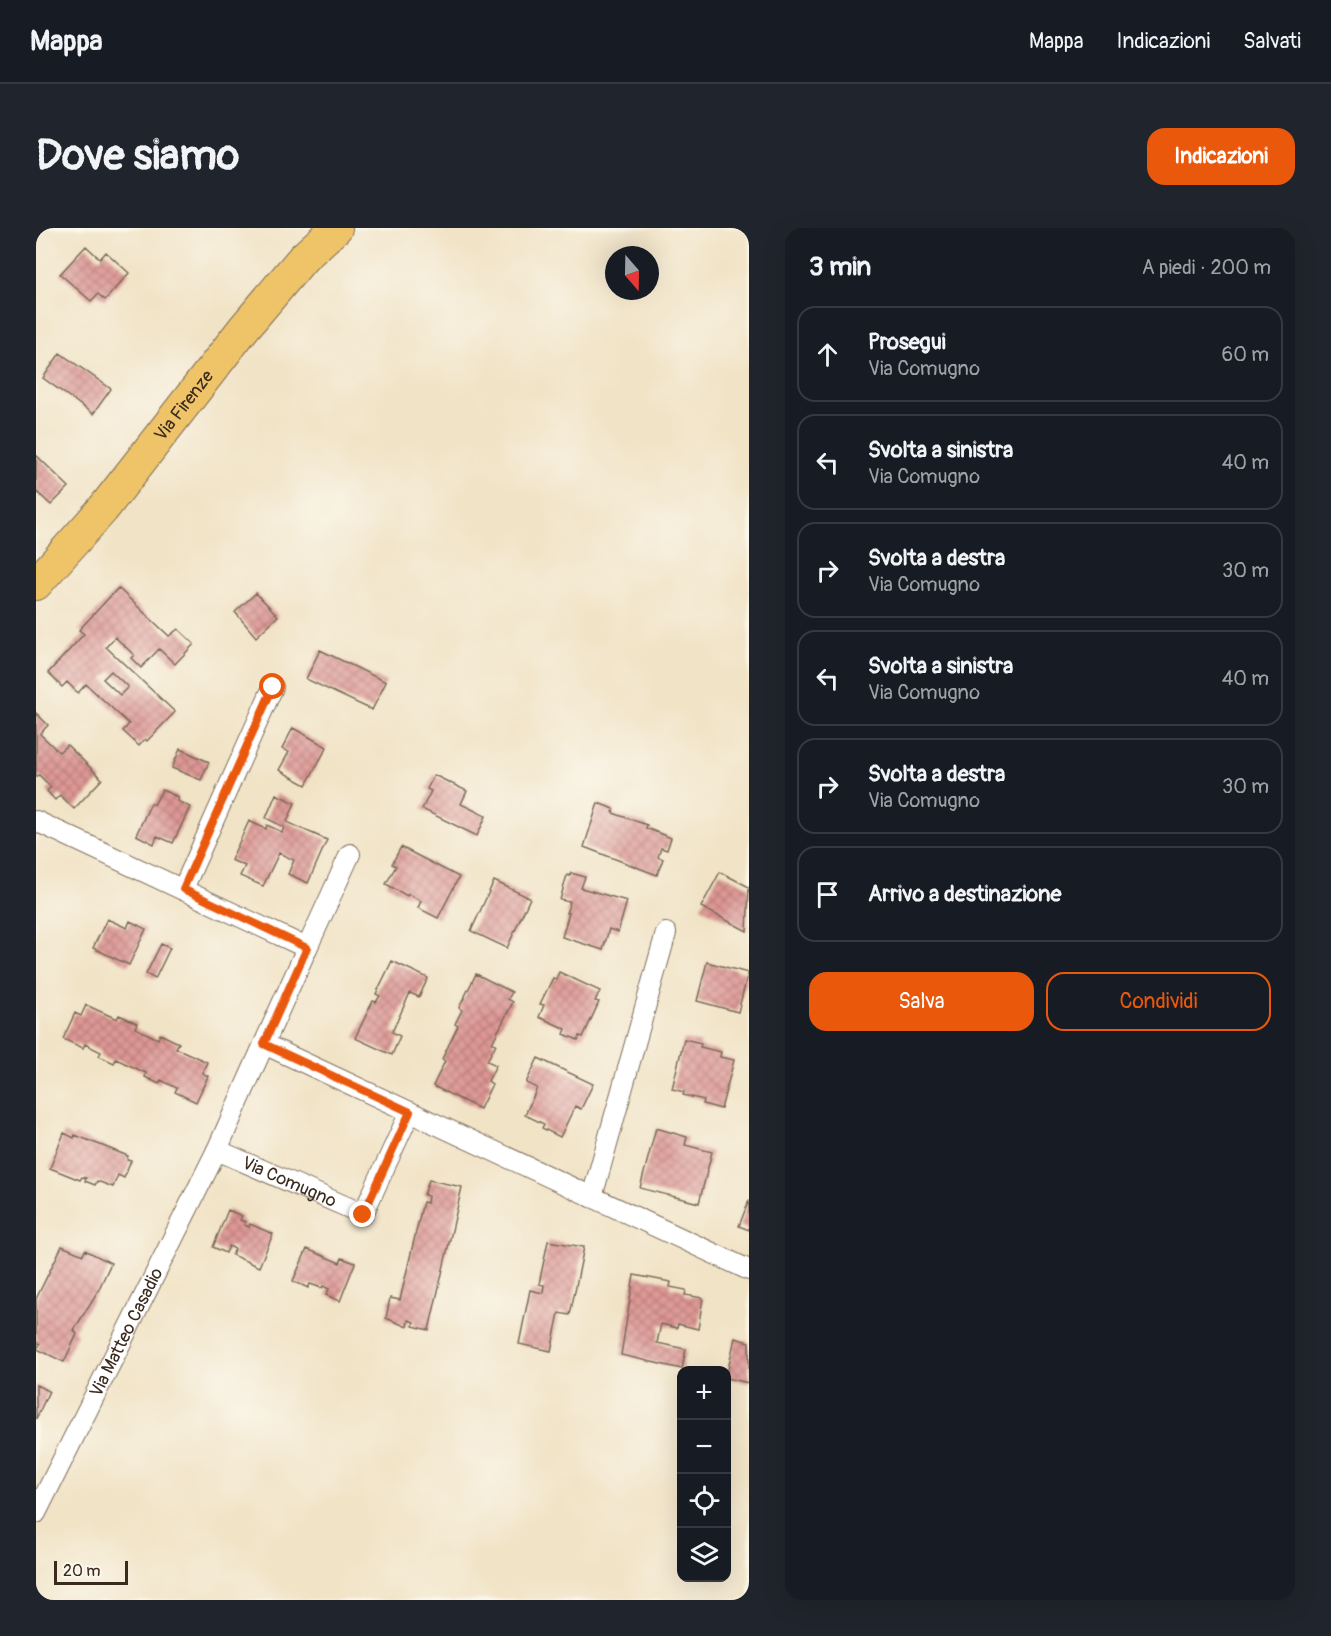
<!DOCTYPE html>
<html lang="it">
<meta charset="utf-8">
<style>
body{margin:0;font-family:Pangolin,sans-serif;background:#20242c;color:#f1f3f6}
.controls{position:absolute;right:18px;bottom:18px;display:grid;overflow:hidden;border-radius:12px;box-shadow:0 6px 24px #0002}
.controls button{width:54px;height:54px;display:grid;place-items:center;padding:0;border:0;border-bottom:2px solid #363941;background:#171b24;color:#f1f3f6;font:30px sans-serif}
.compass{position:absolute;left:569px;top:18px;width:54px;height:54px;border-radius:50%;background:#171b24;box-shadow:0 6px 24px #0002;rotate:160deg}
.scale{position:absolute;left:18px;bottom:15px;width:74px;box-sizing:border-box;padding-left:6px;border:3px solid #3b2a1e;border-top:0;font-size:16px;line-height:21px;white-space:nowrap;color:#3b2a1e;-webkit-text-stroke:4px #fbf7ec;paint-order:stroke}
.stop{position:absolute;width:18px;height:18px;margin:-14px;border:4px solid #ea580c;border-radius:50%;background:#fff}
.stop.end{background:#ea580c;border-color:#fff;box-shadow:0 2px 6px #0008}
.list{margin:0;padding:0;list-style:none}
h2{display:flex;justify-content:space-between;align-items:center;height:78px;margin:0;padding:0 24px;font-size:26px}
h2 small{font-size:20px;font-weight:400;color:#9ea1a6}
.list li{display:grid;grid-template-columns:39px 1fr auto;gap:18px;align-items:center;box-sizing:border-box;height:96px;margin:0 12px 12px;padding:0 12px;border:2px solid #363941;border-radius:18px}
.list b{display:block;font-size:22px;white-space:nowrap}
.list p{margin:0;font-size:20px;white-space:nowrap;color:#9ea1a6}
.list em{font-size:20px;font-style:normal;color:#9ea1a6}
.actions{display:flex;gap:12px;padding:18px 24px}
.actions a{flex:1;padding:14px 0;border:2px solid #ea580c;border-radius:18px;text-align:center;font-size:21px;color:#ea580c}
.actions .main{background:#ea580c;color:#fff}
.icon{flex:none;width:33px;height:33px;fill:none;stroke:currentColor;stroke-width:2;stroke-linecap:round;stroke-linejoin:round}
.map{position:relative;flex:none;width:713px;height:1372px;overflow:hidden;border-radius:18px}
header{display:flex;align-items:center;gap:36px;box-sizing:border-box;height:84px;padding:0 30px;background:#171b24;border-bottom:2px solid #363941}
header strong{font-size:28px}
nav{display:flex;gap:33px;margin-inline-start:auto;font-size:21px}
.intro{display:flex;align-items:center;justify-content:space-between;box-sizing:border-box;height:144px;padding:0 36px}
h1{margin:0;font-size:42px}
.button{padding:15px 27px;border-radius:18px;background:#ea580c;color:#fff;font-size:21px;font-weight:700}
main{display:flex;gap:36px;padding:0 36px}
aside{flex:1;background:#171b24;border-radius:18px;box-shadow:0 6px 24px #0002}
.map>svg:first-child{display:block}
</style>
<header>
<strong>Mappa</strong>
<nav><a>Mappa</a><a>Indicazioni</a><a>Salvati</a></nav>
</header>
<div class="intro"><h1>Dove siamo</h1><a class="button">Indicazioni</a></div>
<main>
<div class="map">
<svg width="713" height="1372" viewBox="0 0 713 1372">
<defs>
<pattern id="building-cross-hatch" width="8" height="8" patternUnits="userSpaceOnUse" patternTransform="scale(1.5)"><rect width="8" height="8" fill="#de9895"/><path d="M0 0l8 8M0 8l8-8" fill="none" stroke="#b57c79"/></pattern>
</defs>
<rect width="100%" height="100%" fill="#fbf7ec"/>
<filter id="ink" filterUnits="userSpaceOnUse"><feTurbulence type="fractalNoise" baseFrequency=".0167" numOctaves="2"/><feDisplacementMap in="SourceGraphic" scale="12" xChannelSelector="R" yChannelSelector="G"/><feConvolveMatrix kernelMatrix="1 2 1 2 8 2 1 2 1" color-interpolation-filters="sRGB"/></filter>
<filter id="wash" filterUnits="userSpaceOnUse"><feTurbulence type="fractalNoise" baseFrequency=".008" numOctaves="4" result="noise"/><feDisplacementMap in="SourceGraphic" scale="24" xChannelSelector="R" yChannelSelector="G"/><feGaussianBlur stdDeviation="1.35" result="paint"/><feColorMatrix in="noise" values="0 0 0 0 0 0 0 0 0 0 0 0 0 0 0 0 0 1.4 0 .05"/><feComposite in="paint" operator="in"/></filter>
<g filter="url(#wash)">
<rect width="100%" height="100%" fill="#f1e3c6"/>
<g id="blocks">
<path fill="url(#building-cross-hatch)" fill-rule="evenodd" d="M50,18L64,31L70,24L93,45L69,72L62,66L55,73L24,46Z
M24,125L75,161L57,186L7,150Z
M0,227L33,259L15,277L0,263Z
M82,360L133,408L142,401L158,416L139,436L123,421L105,440L95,430L98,427L79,409L70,419L139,484L111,513L109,511L103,518L87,503L93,496L50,456L42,465L31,454L26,459L12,445L48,406L43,402ZM75,443L92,459L84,467L67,451Z
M220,365L242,388L220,409L199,384Z
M284,422L350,454L336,482L270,451Z
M0,485L12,497L4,506L23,524L31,517L66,551L38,581L24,567L19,572L11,563L15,559L3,547L0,549Z
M257,500L291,519L270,557L243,542L253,524L246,521Z
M144,521L173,534L165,552L136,540Z
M398,547L431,563L425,576L450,588L441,608L386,581L395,563L391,561Z
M126,562L142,569L141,573L154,579L137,615L121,608L118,616L100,607L115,575L118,577Z
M240,566L259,575L251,594L291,612L272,655L252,646L258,632L243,625L227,658L204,648L209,638L195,632L213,593L230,601L231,597L246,604L248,599L230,590Z
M562,575L578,581L577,585L611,597L610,600L635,610L631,622L625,620L622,629L627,631L621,647L548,619Z
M365,619L423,649L402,690L382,680L385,673L372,666L371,668L350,656L360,638L356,636Z
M684,644L713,659L711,703L665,679Z
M535,645L549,649L545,660L591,673L582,704L573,701L567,722L526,709L533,685H530L534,674L524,672L531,647L534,648Z
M458,653L494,670L471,720L435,703Z
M71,691L91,700L94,693L110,701L93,737L57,720Z
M125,716L134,720L119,751L110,746Z
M356,733L392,750L383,769L374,765L356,804L364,808L356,827L319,810L337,773L340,774L344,768L340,766Z
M671,734L712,745L702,784L661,773Z
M523,744L564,763L559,773L563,774L547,809L544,808L542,812L528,806L530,801L503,789L508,777L504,776L517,750L520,751Z
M440,746L476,764L472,771L477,774L456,815L460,816L451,833L460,837L452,853L456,856L444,881L397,858L409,833L406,831L422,798L419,796L426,782L423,780Z
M50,777L81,791L83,787L101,795L99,800L122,811L124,806L143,815L140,820L171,834L166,845L172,848L160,874L139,864L141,860L125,852L123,856L109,849L110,845L80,831L78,835L63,828L65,824L49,816L47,820L27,811L39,785L45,788Z
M648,811L665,815L664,819L685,824L684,829L698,832L685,881L667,876L668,872L647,867L648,864L636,861Z
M502,830L557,856L545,881L539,878L524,909L506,900L508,896L489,887L501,860L490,855Z
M620,900L651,909L649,917L676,924L663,975L604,960Z
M28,905L38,910L39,907L92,928L91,932L95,933L88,950L82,947L77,959L61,953L59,957L49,953L50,950L46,949L44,952L14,940Z
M393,952L426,959L393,1102L377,1098L378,1094L372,1092L371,1099L350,1090L354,1070L364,1072L387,974L391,975L392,968L388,967Z
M713,972V1002L703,998Z
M192,982L206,988L204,992L209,994L208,997L213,999L214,996L237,1006L223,1039L196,1027L199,1021L193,1018L190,1025L177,1019Z
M512,1013L548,1019L534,1087L523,1085L515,1123L483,1116L494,1062L507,1065L508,1057L503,1056Z
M26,1018L47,1027L49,1022L75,1035L62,1063L38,1102L41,1106L28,1134L1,1121L4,1116L0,1114V1071Z
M271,1021L304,1035L306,1030L319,1035L304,1073L290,1067L293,1061L287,1058L286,1060L274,1056L272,1060L257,1053Z
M598,1047L635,1054L634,1059L650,1062L649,1067L667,1070L662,1101L642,1096L641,1100L625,1096L621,1115L650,1121L646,1141L585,1127Z
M699,1110L713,1114V1155L690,1150Z
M0,1157L13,1163L0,1191Z"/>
</g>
</g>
<g filter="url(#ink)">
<use href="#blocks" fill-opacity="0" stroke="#7b6b59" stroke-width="1.5"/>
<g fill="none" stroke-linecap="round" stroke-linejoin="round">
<defs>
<g id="street">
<path d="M0,593L271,720L314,626"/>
<path d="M147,661L237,459"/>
<path d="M271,720L228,816L713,1042"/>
<path id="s1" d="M228,816L181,922L327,986L374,884"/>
<path d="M556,969L630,705"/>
<path id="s2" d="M0,1285L181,922"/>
</g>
<g id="primary">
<path id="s3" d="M0,356L67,281L208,100L267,30L300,0"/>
</g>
</defs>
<use href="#street" stroke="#7b6b59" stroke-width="22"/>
<use href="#primary" stroke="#7b6b59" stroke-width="34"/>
<use href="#street" stroke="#fff" stroke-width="20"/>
<use href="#primary" stroke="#efc469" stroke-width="32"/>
</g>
</g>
<g fill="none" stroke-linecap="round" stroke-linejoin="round" filter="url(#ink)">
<path stroke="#ea580c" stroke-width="8" d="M237,459L147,661L271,720L228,816L374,884L327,987"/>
</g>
<g text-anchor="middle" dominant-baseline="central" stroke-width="4.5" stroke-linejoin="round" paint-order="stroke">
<g font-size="18" fill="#3b2a1e" stroke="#fbf7ec">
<text stroke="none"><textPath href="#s3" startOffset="232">Via Firenze</textPath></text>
<text stroke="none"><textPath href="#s1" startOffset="195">Via Comugno</textPath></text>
<text stroke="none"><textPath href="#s2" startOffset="202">Via Matteo Casadio</textPath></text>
</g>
</g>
</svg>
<div class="controls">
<button>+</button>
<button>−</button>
<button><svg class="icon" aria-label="locate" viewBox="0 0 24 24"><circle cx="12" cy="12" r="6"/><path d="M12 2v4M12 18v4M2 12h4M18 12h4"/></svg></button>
<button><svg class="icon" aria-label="layers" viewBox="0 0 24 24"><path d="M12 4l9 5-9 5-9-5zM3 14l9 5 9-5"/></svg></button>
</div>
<svg class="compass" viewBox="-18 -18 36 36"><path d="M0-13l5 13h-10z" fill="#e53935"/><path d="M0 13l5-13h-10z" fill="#9ea1a6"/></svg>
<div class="scale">20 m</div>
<div class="stop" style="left:237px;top:459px"></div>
<div class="stop end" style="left:327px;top:987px"></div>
</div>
<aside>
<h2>3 min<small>A piedi · 200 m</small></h2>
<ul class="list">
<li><svg class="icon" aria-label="ahead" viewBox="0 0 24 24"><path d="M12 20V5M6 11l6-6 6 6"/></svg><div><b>Prosegui</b><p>Via Comugno</p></div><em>60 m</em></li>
<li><svg class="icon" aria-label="left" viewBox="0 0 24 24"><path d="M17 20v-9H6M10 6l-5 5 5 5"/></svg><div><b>Svolta a sinistra</b><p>Via Comugno</p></div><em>40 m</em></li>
<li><svg class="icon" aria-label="right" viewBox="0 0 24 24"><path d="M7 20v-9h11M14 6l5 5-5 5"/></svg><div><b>Svolta a destra</b><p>Via Comugno</p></div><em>30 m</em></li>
<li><svg class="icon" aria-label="left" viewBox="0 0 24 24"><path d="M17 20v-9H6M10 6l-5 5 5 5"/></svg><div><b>Svolta a sinistra</b><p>Via Comugno</p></div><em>40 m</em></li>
<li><svg class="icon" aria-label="right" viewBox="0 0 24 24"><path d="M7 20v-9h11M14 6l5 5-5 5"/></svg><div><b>Svolta a destra</b><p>Via Comugno</p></div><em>30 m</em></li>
<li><svg class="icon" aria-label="arrive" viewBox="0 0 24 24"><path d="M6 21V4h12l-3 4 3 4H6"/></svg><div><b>Arrivo a destinazione</b></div></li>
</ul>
<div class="actions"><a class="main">Salva</a><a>Condividi</a></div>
</aside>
</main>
